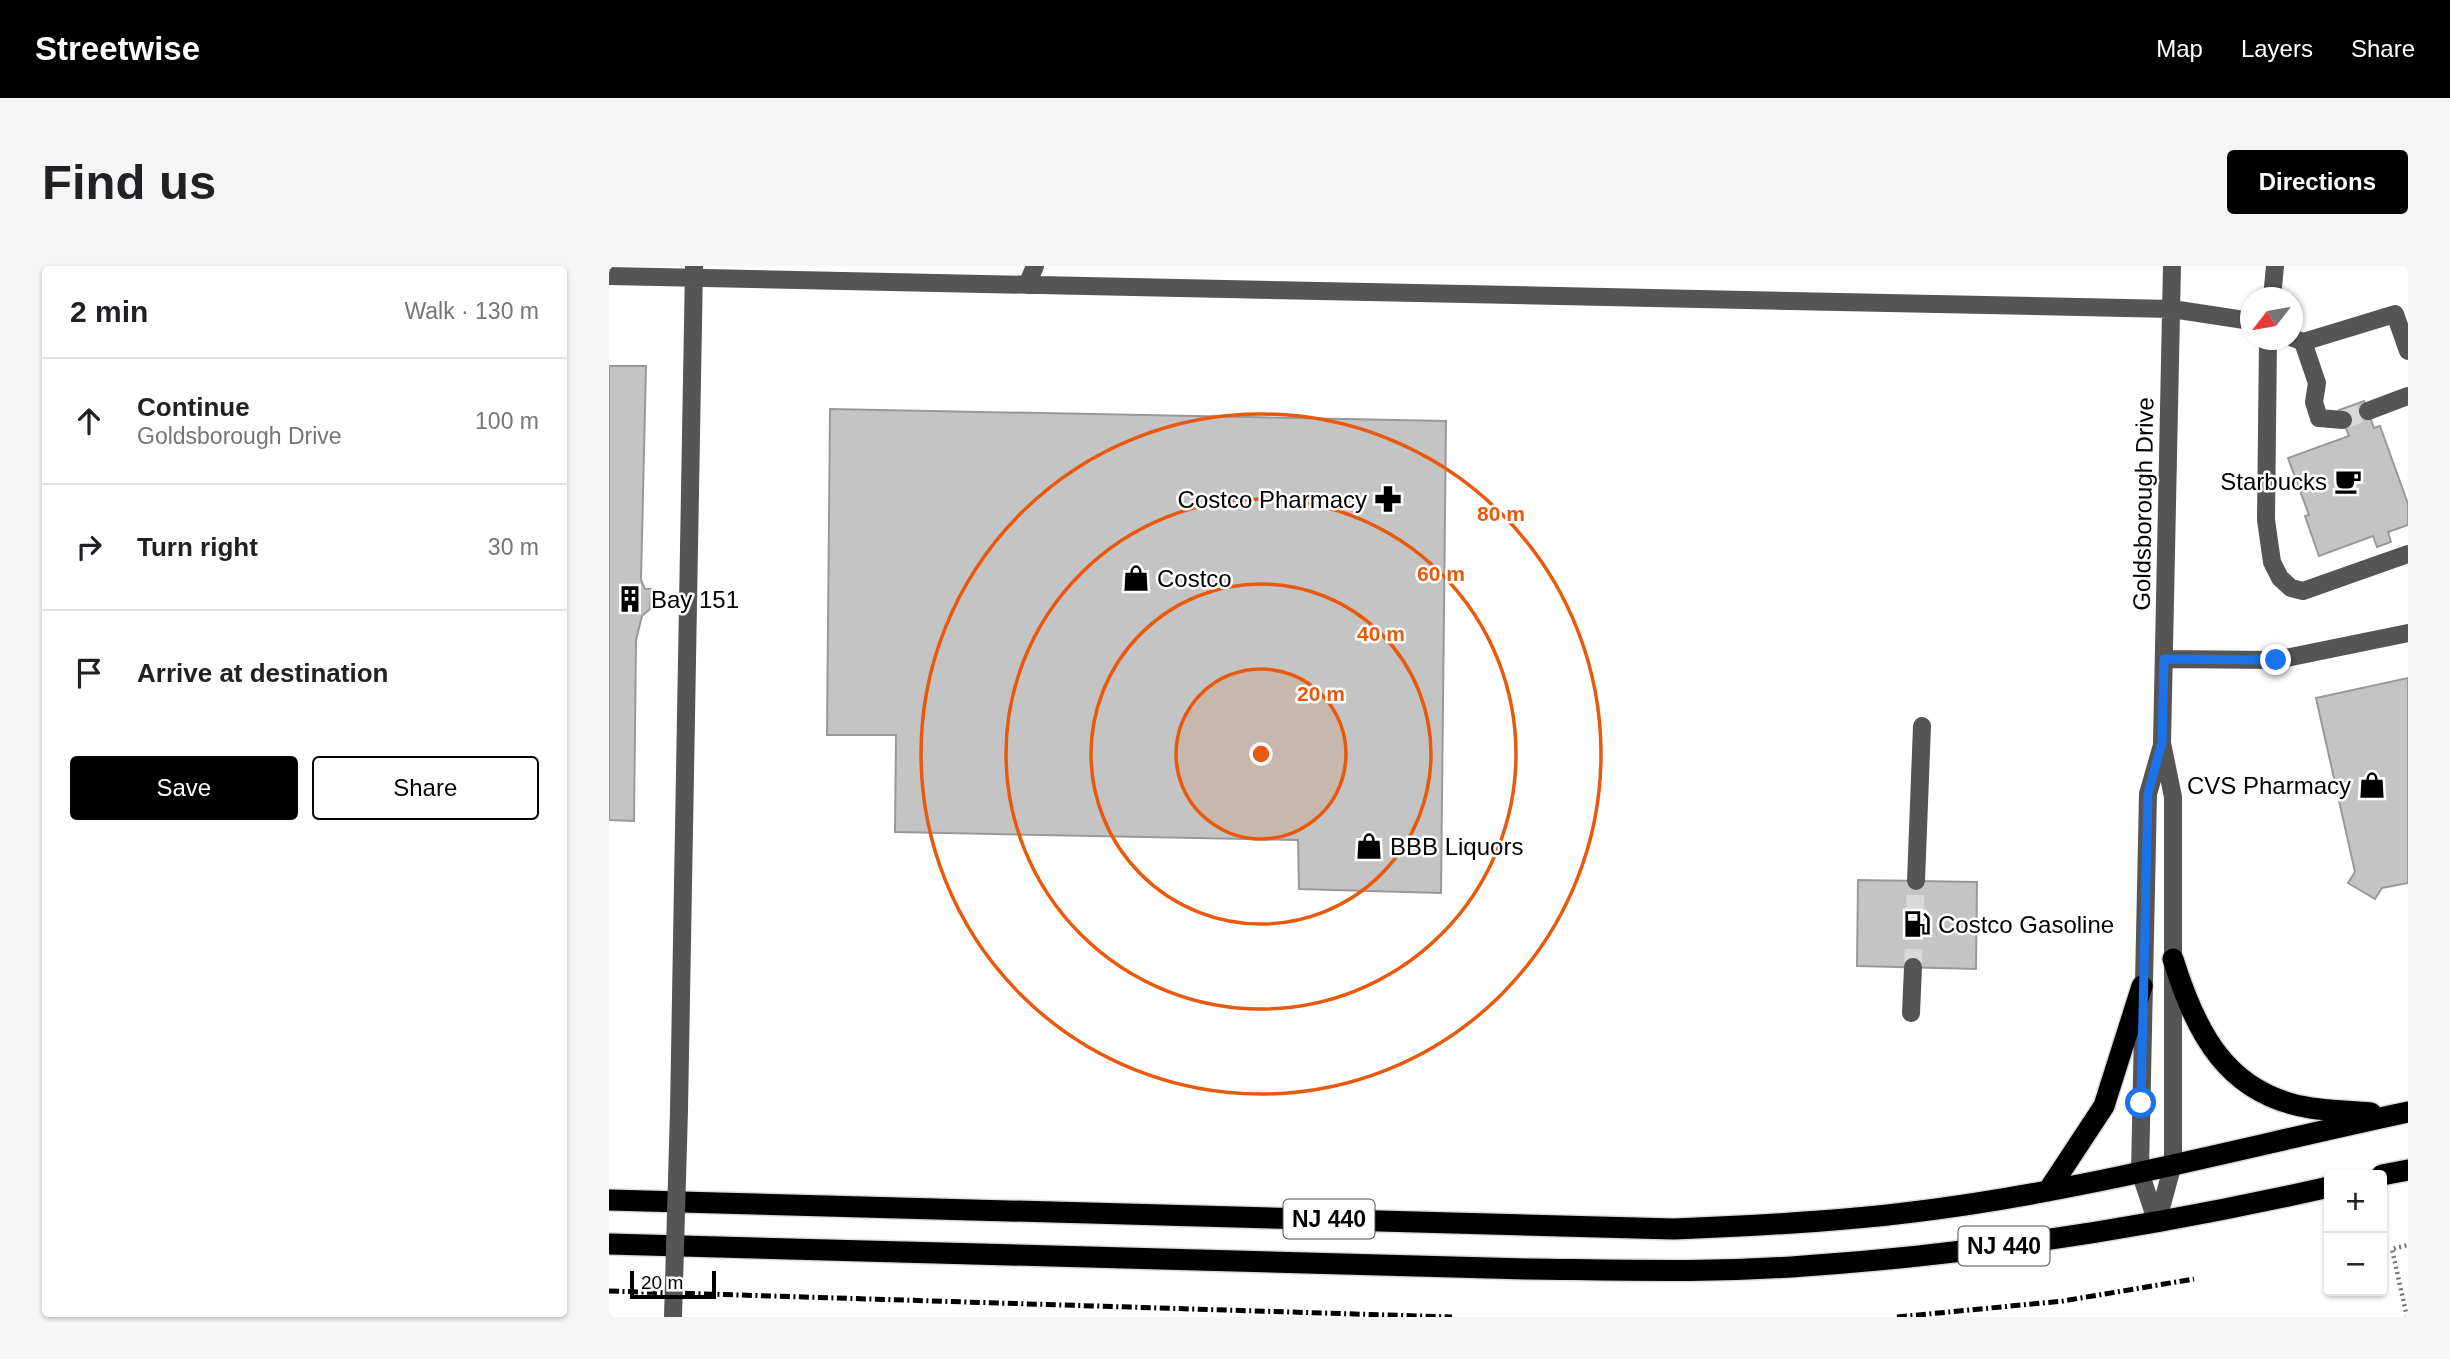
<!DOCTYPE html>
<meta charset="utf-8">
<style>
body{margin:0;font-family:Helvetica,sans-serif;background:#f6f6f6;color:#202124}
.controls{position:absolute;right:21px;bottom:21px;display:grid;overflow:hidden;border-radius:7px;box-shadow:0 2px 5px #0004}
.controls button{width:63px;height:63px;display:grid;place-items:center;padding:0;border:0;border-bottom:2px solid #e0e0e0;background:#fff;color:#202124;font:35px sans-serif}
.compass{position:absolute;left:1631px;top:21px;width:63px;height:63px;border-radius:50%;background:#fff;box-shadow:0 2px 5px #0004;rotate:239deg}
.scale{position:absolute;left:21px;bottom:18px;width:86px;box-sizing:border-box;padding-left:7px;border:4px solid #000;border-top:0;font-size:19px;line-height:24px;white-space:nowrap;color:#000;-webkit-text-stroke:5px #fff;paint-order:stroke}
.stop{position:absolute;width:21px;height:21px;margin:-16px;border:5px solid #1a73e8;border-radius:50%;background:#fff}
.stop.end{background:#1a73e8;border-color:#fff;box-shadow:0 2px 7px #0008}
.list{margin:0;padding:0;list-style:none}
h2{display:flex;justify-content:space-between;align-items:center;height:91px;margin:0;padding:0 28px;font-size:30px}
h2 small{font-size:23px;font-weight:400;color:#757577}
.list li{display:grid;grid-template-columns:46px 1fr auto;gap:21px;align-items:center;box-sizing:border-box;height:126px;padding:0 28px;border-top:2px solid #e0e0e0}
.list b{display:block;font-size:26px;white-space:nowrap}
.list p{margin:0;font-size:23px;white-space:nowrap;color:#757577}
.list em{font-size:23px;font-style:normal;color:#757577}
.actions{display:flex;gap:14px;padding:21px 28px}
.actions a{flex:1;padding:16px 0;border:2px solid #000;border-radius:7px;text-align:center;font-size:24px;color:#000}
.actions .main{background:#000;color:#fff}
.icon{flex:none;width:38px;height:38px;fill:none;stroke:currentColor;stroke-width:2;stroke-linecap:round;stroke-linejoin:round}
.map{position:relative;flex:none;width:1799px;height:1051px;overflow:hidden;border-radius:7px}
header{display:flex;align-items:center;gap:42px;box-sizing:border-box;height:98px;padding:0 35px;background:#000;color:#fff}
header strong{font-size:33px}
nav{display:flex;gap:38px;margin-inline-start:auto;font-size:24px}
.intro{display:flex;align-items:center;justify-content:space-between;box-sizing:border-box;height:168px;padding:0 42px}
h1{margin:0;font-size:49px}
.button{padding:18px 32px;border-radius:7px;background:#000;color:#fff;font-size:24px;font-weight:700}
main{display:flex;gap:42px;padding:0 42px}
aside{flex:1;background:#fff;border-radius:7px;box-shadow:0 2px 5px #0004}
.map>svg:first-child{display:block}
</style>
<header>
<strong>Streetwise</strong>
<nav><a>Map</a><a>Layers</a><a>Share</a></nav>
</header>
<div class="intro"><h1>Find us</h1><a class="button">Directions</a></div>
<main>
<aside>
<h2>2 min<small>Walk · 130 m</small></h2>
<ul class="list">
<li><svg class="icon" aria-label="ahead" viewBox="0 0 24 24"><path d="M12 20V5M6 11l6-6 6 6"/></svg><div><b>Continue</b><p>Goldsborough Drive</p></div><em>100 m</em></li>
<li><svg class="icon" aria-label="right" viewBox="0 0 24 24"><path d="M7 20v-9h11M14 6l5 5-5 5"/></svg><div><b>Turn right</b></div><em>30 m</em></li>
<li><svg class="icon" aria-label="arrive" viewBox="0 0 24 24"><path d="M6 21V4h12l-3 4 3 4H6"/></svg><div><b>Arrive at destination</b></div></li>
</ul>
<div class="actions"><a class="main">Save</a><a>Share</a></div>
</aside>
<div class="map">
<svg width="1799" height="1051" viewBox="0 0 1799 1051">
<rect width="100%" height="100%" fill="#fff"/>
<path fill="#c4c4c4" stroke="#999" stroke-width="2" d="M0,100H37L32,314L36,323H42L41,343L33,350L27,374L25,555L0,554Z
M1755,135L1765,162L1771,160L1799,238V259L1779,266L1782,276L1768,281L1764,270L1710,290L1696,250L1700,249L1679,192L1740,170L1730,144Z
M221,143L837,155L832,627L690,623L689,574L286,566L287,469H218Z
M1799,412V617L1773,622L1766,633L1739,617L1746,606L1707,432Z
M1249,614L1368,616L1367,703L1248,700Z"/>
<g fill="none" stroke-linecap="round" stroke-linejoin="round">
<path stroke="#d9d9d9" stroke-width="18" stroke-dasharray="18 9" stroke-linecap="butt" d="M1734,154L1759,145
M1304,701L1307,615"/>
<defs>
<path id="highway" d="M1564,693C1587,767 1618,829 1702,842C1722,845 1742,845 1762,847
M1773,909L1799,904
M1439,925L1495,840L1533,720
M0,934L1065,963C1145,960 1224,956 1304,946C1471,926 1635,881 1799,846
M0,978L919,1003C1011,1004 1103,1007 1195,1000C1372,988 1547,960 1720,921"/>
</defs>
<use href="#highway" stroke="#dbdbdb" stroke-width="24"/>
<path stroke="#777" stroke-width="4.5" stroke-dasharray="2 3.5" stroke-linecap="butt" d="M1798,1051L1783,983L1799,979"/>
<path stroke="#555" stroke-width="18" d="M0,10L1563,43L1642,55
M418,19L426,0
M1663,32L1666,0
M1684,72L1694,76L1786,48L1799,85
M1659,74L1657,254L1663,296L1671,312L1682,322L1694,325L1799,288
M1694,76L1708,117L1705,136L1710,152L1734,154
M1759,145L1799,130
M1555,393L1667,394L1799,367
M1307,615L1313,460
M1302,747L1304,701
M70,844L85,1
M1548,957L1564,898V531L1553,477L1563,0
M1548,957L1531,906L1539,528L1553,479"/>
<use href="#highway" stroke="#000" stroke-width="21"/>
<path stroke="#000" stroke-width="5" stroke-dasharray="10 3.5 2 3.5" stroke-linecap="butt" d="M0,1025L843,1051
M1288,1051L1454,1035L1585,1013"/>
<path stroke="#555" stroke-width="18" d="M64,1051L70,844"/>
</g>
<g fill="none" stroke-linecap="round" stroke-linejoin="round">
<path stroke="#1a73e8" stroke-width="9" d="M1532,837L1539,527L1553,477L1555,393L1667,394"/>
</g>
<circle cx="652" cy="488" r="85" fill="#e8590c" fill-opacity=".12"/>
<g fill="none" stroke="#e8590c" stroke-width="3.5">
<circle cx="652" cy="488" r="85"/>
<circle cx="652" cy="488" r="170"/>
<circle cx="652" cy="488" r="255"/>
<circle cx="652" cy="488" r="340"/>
</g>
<defs>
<symbol id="cafe-bare" viewBox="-9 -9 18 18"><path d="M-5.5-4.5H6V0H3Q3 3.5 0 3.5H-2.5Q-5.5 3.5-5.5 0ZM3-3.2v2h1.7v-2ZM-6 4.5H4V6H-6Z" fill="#000" stroke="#fff" stroke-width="2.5" paint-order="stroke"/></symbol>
<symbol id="pharmacy-bare" viewBox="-9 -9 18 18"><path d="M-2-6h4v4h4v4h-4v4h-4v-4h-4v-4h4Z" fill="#000" stroke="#fff" stroke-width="2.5" paint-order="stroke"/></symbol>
<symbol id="shop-bare" viewBox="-9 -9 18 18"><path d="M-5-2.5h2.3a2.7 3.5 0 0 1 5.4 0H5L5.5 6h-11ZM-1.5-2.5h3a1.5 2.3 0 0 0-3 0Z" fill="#000" stroke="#fff" stroke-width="2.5" paint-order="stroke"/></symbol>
<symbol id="building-bare" viewBox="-9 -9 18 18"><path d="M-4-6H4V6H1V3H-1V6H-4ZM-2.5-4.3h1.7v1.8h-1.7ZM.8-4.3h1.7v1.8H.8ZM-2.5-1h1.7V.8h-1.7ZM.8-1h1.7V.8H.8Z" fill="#000" stroke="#fff" stroke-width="2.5" paint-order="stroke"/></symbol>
<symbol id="fuel-bare" viewBox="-9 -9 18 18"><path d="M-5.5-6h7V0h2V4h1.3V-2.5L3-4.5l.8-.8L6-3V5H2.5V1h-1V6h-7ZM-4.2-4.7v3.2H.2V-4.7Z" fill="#000" stroke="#fff" stroke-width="2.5" paint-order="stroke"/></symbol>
</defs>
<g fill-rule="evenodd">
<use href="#cafe-bare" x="1720" y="196" width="38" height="38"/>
<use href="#pharmacy-bare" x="760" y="214" width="38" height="38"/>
<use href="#shop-bare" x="508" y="293" width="38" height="38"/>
<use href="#building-bare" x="2" y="314" width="38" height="38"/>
<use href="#shop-bare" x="1744" y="500" width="38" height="38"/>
<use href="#shop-bare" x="741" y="561" width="38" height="38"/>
<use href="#fuel-bare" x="1289" y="639" width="38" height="38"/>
</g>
<g text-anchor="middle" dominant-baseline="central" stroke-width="5" stroke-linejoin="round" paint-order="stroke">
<g fill="#fff" stroke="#4c4c4c" stroke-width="2">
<rect x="674.5" y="933.5" width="91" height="39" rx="5"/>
<rect x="1349.5" y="960.5" width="91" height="39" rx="5"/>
</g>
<g font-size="23" font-weight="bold" fill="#000">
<text x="720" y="953">NJ 440</text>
<text x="1395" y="980">NJ 440</text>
</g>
<g font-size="24" fill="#000" stroke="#fff" text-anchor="start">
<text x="1718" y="215" text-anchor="end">Starbucks</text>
<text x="758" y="233" text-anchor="end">Costco Pharmacy</text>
<text x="548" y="312">Costco</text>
<text x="42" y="333">Bay 151</text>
<text x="1742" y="519" text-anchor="end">CVS Pharmacy</text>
<text x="781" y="580">BBB Liquors</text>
<text x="1329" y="658">Costco Gasoline</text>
</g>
<g font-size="24" fill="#000" stroke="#fff">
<text transform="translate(1534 238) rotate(-89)">Goldsborough Drive</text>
</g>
</g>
<circle cx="652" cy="488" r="10" fill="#e8590c" stroke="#fff" stroke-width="3.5"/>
<g font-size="21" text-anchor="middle" font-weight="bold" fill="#e8590c" stroke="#fff" stroke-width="5" stroke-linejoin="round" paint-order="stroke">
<text x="892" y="255">80 m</text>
<text x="832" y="315">60 m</text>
<text x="772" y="375">40 m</text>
<text x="712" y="435">20 m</text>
</g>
</svg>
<div class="controls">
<button>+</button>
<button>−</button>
</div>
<svg class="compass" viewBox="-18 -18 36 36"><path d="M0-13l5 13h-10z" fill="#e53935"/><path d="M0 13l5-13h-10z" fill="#757577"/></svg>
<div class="scale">20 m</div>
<div class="stop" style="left:1532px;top:837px"></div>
<div class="stop end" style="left:1667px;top:394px"></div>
</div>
</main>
